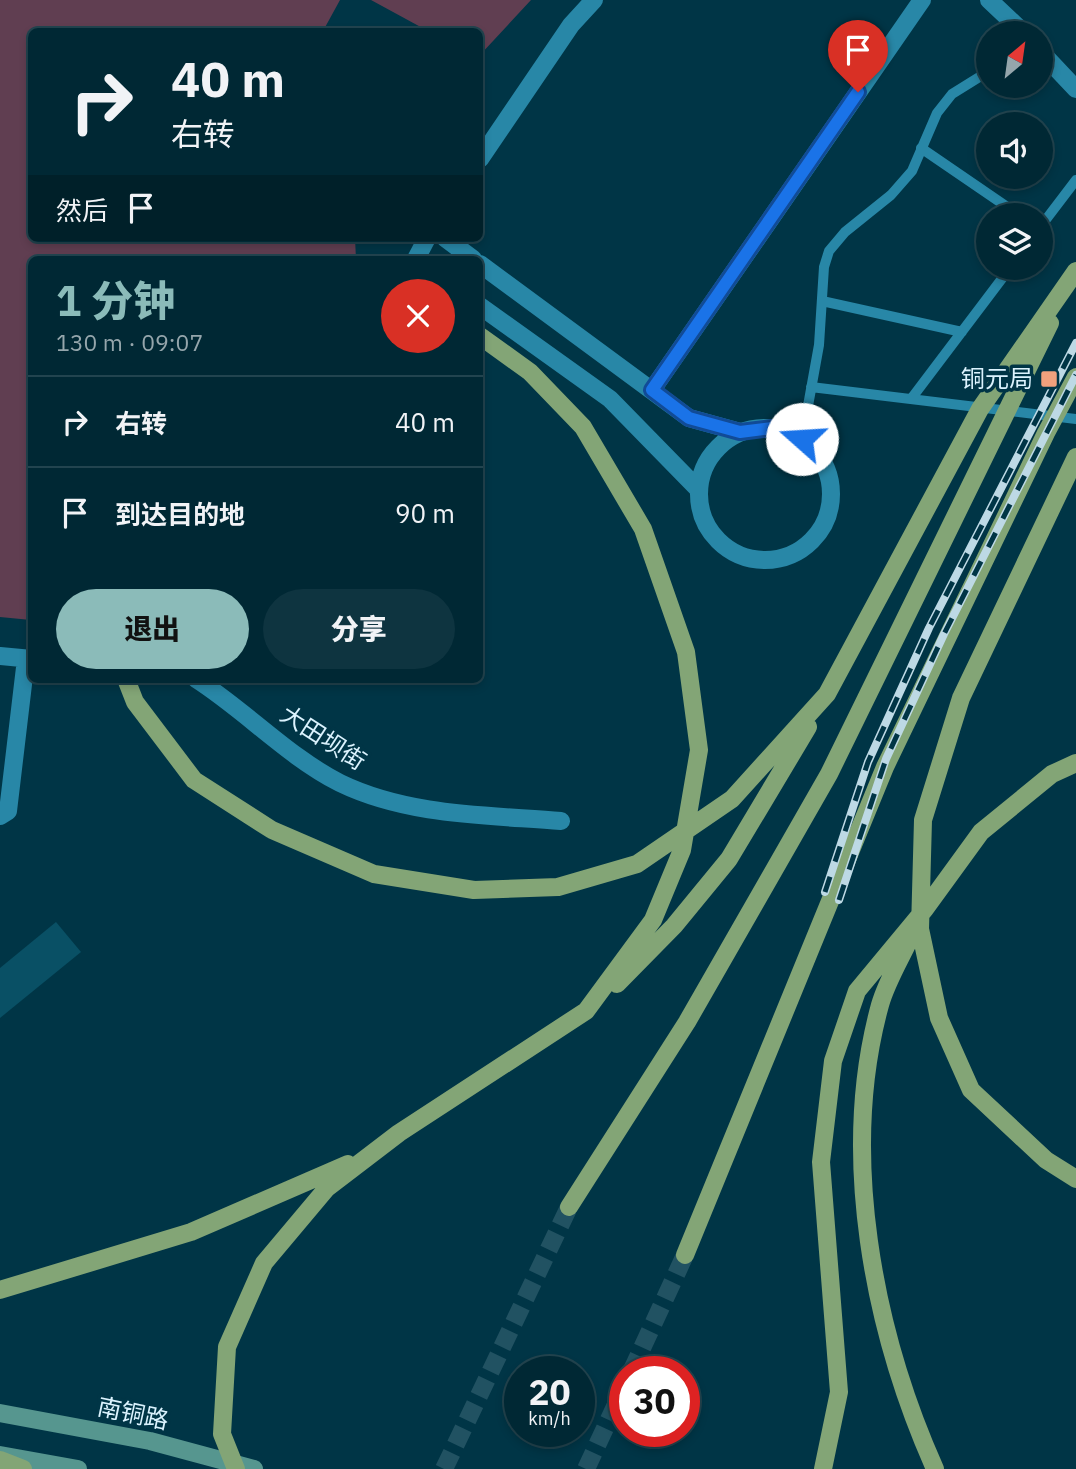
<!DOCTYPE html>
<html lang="zh">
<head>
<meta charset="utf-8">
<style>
	:root { --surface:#002834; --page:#0e3440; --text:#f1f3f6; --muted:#95a6ac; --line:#22444f; --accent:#8bbbb9 }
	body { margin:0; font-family:"IBM Plex Sans","Noto Sans SC",sans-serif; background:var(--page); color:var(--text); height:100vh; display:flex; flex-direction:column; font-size:26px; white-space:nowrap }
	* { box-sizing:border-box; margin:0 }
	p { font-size:23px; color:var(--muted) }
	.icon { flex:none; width:38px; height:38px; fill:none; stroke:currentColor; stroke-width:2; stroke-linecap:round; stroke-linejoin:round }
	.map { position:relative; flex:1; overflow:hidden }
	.drawer { position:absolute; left:28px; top:256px; width:455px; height:427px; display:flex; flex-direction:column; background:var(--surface); border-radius:10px; box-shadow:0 4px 10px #0003,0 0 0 2px var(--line) }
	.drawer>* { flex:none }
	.guide { position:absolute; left:28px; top:28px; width:455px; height:214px; border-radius:10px; box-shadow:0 4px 10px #0003,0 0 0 2px var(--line); background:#002834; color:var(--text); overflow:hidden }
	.needle { width:46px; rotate:29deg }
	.controls { position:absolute; left:976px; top:21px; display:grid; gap:14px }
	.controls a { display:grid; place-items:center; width:77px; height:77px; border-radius:50%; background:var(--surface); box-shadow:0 4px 10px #0003,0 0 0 2px var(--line); font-size:35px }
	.speed { position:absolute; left:504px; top:1356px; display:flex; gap:14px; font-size:35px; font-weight:700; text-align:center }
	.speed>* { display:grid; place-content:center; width:91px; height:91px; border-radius:50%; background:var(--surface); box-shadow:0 4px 10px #0003,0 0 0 2px var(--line); line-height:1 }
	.speed small { font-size:18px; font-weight:400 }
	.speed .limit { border:10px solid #d22; background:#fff; color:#111 }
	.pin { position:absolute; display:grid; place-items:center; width:60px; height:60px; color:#fff; margin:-72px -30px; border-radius:50% 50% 50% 0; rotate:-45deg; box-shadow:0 0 7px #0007 }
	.pin .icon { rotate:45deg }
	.me { position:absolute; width:77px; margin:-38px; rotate:289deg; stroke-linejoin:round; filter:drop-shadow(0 0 5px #0008) }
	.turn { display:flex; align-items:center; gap:24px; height:147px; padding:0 28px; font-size:32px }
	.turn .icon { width:91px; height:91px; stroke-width:2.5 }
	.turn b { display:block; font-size:49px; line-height:60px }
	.then { display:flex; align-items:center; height:66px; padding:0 28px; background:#0003; gap:14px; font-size:26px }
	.round { display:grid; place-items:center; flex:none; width:74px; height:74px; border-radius:37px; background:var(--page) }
	.summary { display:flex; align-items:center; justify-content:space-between; height:119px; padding:0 28px }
	h1 { font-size:42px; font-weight:800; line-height:52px; color:var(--accent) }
	.primary-button { display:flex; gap:14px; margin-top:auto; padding:14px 28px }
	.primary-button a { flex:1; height:80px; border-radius:42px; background:var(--accent); color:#111; font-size:28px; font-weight:800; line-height:80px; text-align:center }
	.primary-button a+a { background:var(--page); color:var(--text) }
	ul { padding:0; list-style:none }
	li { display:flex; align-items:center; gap:21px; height:91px; padding:0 28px; border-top:2px solid var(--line) }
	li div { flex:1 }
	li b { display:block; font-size:26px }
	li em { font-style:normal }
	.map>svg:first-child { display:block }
	.green { fill:#603e51 }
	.building { fill:#095065 }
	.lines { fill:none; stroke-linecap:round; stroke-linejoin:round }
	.primary-tunnel { stroke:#215262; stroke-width:18; stroke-dasharray:18 9; stroke-linecap:butt }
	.service { stroke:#2887a7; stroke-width:10 }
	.minor { stroke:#2887a7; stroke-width:18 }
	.secondary { stroke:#56968f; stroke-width:18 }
	.primary { stroke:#83a576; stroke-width:18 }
	.rail-casing { stroke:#bdd9e5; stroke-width:8 }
	.rail { stroke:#003546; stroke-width:5; stroke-dasharray:16; stroke-linecap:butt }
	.route-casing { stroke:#114b97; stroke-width:18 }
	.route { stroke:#1a73e8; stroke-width:12 }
	.poi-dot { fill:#f1a17d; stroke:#003546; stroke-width:2.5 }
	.labels { text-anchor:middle; stroke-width:7; stroke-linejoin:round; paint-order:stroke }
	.poi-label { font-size:24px; fill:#dbf3fe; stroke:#003546; text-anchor:end }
	.street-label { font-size:24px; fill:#dbf3fe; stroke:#003546 }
</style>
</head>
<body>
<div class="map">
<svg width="1076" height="1469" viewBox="0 0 1076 1469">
	<rect width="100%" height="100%" fill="#003546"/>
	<path class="green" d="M 0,0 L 340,0 L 323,31 L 32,32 L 32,238 L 355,238 L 356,259 L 32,259 L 31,620 L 0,617 Z
		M 371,0 L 531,0 L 480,55 L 480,32 L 428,31 Z"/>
	<path class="building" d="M 56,922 L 81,952 L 0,1018 L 0,968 Z"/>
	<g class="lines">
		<path class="primary-tunnel" d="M 631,1372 L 685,1255
			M 444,1469 L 569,1207
			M 586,1469 L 625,1385"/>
		<path class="service" d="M 921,148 L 1019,215
			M 1041,226 L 1076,180
			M 822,301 L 962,332
			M 811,387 L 1076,419
			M 911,399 L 1010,268
			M 802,439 L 819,345 L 824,267 L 829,251 L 845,232 L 891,195 L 912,171 L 937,113 L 952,94 L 989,71"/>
		<path class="minor" d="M 989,0 L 1024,33
			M 1041,52 L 1076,89
			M 480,159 L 571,25 L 594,0
			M 445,238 L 473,259
			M 416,259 L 427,238
			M 480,264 L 689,418 L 740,432
			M 480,306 L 610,399 L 698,489
			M 652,390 L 922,0
			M699 494a66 66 0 1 1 132 0a66 66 0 1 1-132 0Z
			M 0,656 L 32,659
			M 196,679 C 246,711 287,756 340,783 C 408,816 487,815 561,821
			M 0,816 L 8,811 L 26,659"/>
		<path class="secondary" d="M 0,1413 L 150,1441 L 254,1469
			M 0,1455 L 78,1469"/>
		<path class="primary" d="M 1076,457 L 961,698 L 923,820 L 920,929 L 939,1018 L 971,1090 L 1046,1160 L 1076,1179
			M 126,679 L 135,702 L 194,780 L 272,830 L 374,874 L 474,890 L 558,887 L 637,864 L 732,799 L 827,694 L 980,409 L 1076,271
			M 913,932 C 903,955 887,980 880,1005 C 839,1154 873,1330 935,1469
			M 617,984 L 674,926 L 729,859 L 808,727
			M 569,1207 L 687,1022 L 829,774 L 1050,323
			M 685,1255 L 885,767 L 1046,433 L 1076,377
			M 0,1290 L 191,1232 L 348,1164
			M 0,1460 L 23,1469
			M 236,1469 L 222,1434 L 227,1347 L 264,1263 L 327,1188 L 399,1133 L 586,1011 L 653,920 L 682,850 L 699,750 L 686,652 L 643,529 L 583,427 L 530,372 L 480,336
			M 823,1469 L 839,1392 L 821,1162 L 833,1061 L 857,991 L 925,909 L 981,832 L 1052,774 L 1076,763"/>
		<defs>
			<path id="rail" d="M 825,892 L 868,762 L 929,628 L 1076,343
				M 839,900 L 886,759 L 944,634 L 1076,375"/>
		</defs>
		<use href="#rail" class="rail-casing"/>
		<use href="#rail" class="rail"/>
	</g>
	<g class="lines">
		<defs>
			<path id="route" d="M 802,439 L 772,428 L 740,432 L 689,418 L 652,390 L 858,92"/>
		</defs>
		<use href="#route" class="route-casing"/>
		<use href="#route" class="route"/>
	</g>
	<rect class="poi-dot" x="1040" y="370" width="18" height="18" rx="3.5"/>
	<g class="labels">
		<g class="poi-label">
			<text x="1033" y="387">铜元局</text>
		</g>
		<g class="street-label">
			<text transform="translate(323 738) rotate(33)" y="8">大田坝街</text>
			<text transform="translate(133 1414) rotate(12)" y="8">南铜路</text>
		</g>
	</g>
</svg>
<div class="controls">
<a><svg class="needle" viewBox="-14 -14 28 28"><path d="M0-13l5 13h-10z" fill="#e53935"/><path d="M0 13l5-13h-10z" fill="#95a6ac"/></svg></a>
<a><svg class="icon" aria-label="sound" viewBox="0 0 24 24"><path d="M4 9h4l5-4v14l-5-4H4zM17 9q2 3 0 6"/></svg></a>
<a><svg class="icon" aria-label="layers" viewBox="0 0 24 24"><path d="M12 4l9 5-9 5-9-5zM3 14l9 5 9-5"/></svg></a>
</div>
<div class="speed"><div>20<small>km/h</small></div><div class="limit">30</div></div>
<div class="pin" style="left:858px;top:92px;background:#d93025"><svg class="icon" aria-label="arrive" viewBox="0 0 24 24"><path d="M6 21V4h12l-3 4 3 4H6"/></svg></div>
<svg class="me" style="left:802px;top:439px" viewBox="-20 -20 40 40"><circle r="19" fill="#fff"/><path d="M0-13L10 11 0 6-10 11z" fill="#1a73e8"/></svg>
<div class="guide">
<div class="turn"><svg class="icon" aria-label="right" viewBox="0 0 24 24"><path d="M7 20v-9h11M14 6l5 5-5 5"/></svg><div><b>40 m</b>右转</div></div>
<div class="then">然后<svg class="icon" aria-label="arrive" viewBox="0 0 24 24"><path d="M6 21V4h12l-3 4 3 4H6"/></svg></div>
</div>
<section class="drawer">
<div class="summary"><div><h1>1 分钟</h1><p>130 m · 09:07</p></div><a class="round" style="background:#d93025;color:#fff"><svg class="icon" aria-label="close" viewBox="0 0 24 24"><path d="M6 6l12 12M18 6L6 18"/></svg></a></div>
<ul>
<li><svg class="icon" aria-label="right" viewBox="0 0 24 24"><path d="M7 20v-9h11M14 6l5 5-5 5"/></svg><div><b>右转</b></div><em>40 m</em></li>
<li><svg class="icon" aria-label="arrive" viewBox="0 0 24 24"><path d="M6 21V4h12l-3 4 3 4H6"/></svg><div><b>到达目的地</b></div><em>90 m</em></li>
</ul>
<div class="primary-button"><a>退出</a><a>分享</a></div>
</section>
</div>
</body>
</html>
